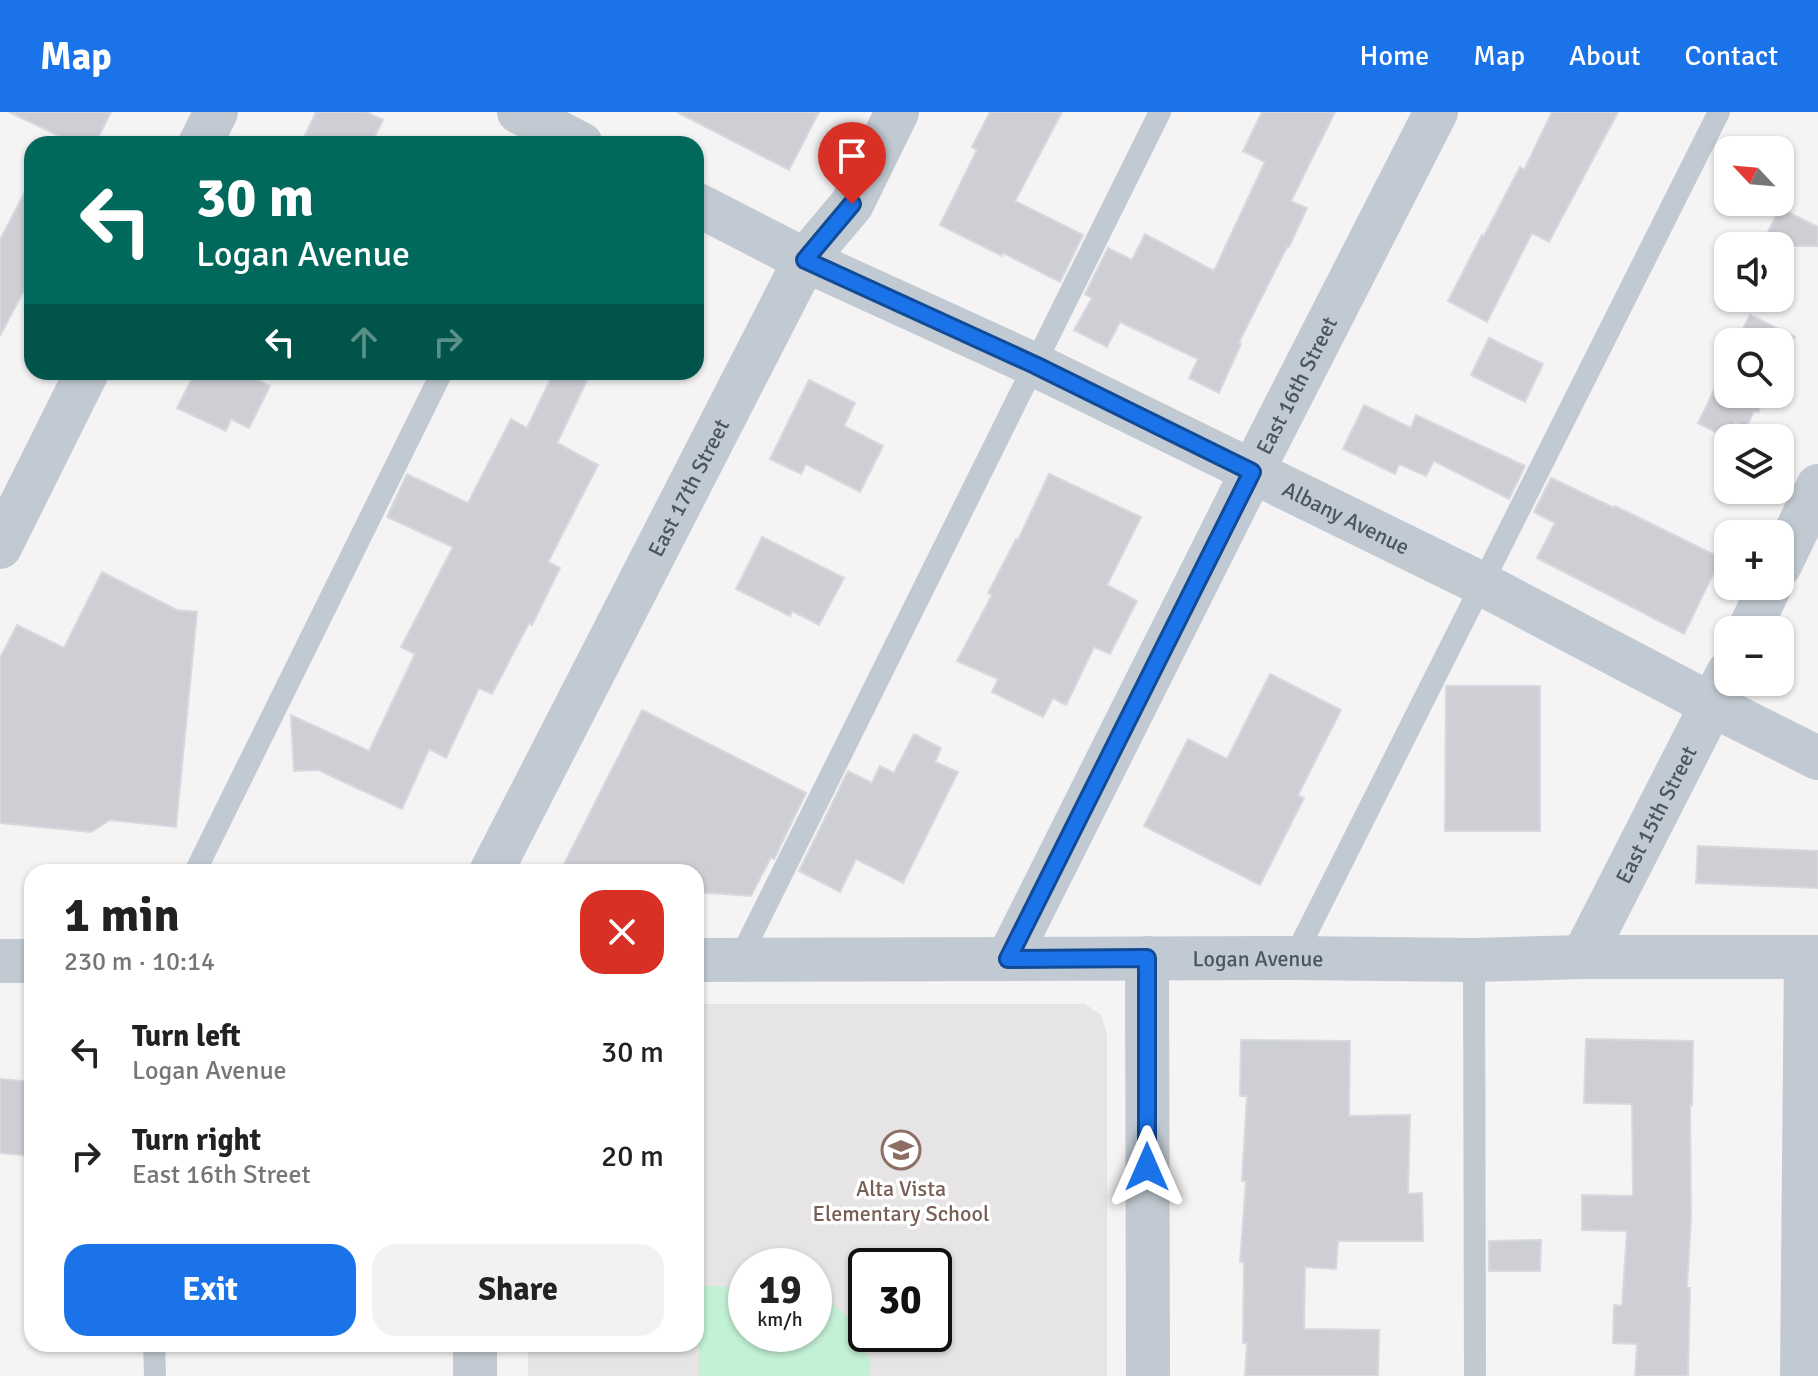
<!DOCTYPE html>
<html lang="en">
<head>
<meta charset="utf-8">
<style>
	:root { --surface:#fff; --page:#f2f2f2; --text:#222; --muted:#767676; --accent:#1a73e8 }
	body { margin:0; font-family:Signika,sans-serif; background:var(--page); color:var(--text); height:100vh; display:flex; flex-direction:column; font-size:30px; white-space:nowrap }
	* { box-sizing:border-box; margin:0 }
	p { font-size:26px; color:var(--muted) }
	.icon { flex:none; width:44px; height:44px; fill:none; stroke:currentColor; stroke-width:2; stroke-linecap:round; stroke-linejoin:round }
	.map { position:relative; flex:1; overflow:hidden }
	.drawer { position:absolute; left:24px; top:752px; width:680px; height:488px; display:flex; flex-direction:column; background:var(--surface); border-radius:24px; box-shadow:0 2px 6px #0004 }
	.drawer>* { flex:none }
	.guide { position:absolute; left:24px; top:24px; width:680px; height:244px; border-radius:24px; box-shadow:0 2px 6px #0004; background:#00695c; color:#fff; overflow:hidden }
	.needle { width:52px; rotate:296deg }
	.fabs { position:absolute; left:1714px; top:24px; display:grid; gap:16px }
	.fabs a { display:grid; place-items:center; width:80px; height:80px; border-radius:16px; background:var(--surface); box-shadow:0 2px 6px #0004; font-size:40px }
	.speed { position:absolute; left:728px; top:1136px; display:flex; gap:16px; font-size:40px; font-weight:700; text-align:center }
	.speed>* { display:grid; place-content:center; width:104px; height:104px; border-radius:50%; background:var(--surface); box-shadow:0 2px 6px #0004; line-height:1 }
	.speed small { font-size:20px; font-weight:400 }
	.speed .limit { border:4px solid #111; border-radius:12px; background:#fff; color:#111 }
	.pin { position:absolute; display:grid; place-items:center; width:68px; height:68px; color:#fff; margin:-82px -34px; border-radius:50% 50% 50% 0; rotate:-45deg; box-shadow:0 0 8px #0007 }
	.pin .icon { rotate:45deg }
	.me { position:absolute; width:88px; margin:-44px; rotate:0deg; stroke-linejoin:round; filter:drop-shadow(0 0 6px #0008) }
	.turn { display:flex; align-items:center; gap:28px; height:168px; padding:0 40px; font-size:36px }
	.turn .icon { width:104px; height:104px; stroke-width:2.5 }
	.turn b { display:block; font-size:56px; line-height:68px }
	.lanes { display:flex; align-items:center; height:76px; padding:0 40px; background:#0003; justify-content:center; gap:40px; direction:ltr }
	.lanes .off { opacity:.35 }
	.round { display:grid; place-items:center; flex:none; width:84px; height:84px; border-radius:24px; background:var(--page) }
	.headline { display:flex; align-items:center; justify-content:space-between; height:136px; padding:0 40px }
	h1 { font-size:48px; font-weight:700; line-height:60px }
	.action { display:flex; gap:16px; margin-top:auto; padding:16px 40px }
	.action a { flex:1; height:92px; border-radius:24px; background:var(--accent); color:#fff; font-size:32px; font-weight:700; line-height:92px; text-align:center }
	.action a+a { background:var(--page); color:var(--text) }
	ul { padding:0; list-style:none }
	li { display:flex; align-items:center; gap:24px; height:104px; padding:0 40px }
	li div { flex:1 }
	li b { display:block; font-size:30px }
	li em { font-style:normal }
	header { display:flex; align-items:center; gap:48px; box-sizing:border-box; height:112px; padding:0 40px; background:var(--accent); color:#fff }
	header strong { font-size:38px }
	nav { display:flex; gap:44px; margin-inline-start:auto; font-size:28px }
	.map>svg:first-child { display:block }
	.education { fill:#e6e4e5; fill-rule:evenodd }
	.green { fill:#c3f1d5 }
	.building { fill:#cdcfd5; stroke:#d7d9de; stroke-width:2 }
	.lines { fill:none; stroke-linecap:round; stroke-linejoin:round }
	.service { stroke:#c1cad2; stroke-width:22 }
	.minor { stroke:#c1cad2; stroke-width:44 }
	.tertiary { stroke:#c1cad2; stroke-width:44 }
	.route-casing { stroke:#114b97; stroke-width:20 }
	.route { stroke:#1a73e8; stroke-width:14 }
	.labels { text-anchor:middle; stroke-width:7; stroke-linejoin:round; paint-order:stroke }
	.street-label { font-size:22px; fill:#4a5661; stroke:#fff }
	.education-label { font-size:22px; fill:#785e54; stroke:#fff }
</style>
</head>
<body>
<header>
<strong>Map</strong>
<nav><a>Home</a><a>Map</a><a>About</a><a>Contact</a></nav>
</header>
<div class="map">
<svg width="1818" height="1264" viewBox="0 0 1818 1264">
	<rect width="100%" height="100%" fill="#f5f3f3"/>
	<path class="education" d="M 696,892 L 1085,892 L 1101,903 L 1107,922 L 1107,1264 L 528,1264 L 528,1232 L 696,1232 ZM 746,1154 L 814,1154 L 814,1222 L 746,1222 ZM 866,1154 L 934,1154 L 934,1222 L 866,1222 Z"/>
	<path class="green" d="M 698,1173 L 746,1176 L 746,1222 L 814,1222 L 814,1179 L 819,1180 L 855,1212 L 871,1251 L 869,1264 L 699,1264 Z"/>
	<path class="building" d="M 9,0 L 111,0 L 95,32 L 76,32 Z
		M 316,0 L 366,0 L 383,8 L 371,32 L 301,32 Z
		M 677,0 L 819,0 L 789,58 Z
		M 990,0 L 1062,0 L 1015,89 L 1083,123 L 1060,170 L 1003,141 L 1002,144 L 940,113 L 977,38 L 972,35 Z
		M 1262,0 L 1335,0 L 1291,89 L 1307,96 L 1289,135 L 1287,135 L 1239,230 L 1241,232 L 1219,281 L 1189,266 L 1198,247 L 1120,210 L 1107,235 L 1074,218 L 1092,186 L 1085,182 L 1108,136 L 1132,148 L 1145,122 L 1214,159 L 1265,50 L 1243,39 Z
		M 1552,0 L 1618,0 L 1549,130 L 1532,121 L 1487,210 L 1448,189 L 1482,123 L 1484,124 L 1520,55 L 1524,58 Z
		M 32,66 L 32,163 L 0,224 L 0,128 Z
		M 1780,96 L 1818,115 L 1818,134 L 1761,134 Z
		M 1750,203 L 1795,225 L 1780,254 L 1780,230 L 1736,230 Z
		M 1489,226 L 1543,252 L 1525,290 L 1471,263 Z
		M 1728,250 L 1728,282 L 1767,282 L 1758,300 L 1754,299 L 1746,316 L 1735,310 L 1727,326 L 1698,311 Z
		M 195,260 L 240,260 L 270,274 L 249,316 L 231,307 L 226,319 L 177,296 Z
		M 554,260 L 591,260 L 557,331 L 598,353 L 548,450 L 560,456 L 532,513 L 529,511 L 492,582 L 479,576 L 446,646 L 429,637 L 402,697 L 318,658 L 294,659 L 291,603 L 369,639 L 415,542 L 401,535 L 453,435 L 387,405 L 407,362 L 468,391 L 511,307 L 527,316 Z
		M 809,268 L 855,291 L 844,314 L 883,334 L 860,380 L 806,352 L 801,362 L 770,347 Z
		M 1364,293 L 1411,316 L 1416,303 L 1525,354 L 1509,387 L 1434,349 L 1426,364 L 1399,352 L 1395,362 L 1343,337 Z
		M 1049,362 L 1141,405 L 1107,473 L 1137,489 L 1110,542 L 1094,535 L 1066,593 L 1053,586 L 1043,605 L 992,580 L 998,567 L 957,549 L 992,483 L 988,481 L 1016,427 L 1018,428 Z
		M 1551,366 L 1614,396 L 1615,394 L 1721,446 L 1684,522 L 1537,446 L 1555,411 L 1534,400 Z
		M 762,425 L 844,466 L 819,513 L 792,499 L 790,504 L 736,477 Z
		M 102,460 L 177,498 L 197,500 L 176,715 L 110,708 L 91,720 L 0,711 L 0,546 L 17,513 L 64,536 Z
		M 1270,562 L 1341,598 L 1298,683 L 1304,686 L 1260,773 L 1144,714 L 1188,627 L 1227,647 Z
		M 1446,574 L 1540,574 L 1540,719 L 1445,719 Z
		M 642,598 L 806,681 L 774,747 L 771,745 L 751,784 L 696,780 L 696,760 L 560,760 Z
		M 914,622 L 941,636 L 935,650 L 958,660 L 903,771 L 856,747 L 840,780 L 799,759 L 848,659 L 872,671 L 880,654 L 894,661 Z
		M 1698,734 L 1818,739 L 1818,776 L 1696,771 Z
		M 1586,927 L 1693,929 L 1692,993 L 1690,993 L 1691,1106 L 1687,1176 L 1690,1176 L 1688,1264 L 1635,1264 L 1637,1232 L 1613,1231 L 1614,1193 L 1622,1194 L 1627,1119 L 1582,1118 L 1582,1083 L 1633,1084 L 1632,992 L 1584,991 Z
		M 1241,928 L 1350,929 L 1349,1004 L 1410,1003 L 1408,1082 L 1422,1081 L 1423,1129 L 1338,1129 L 1336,1157 L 1305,1155 L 1304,1217 L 1379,1218 L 1378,1264 L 1245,1264 L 1247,1231 L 1243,1231 L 1244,1150 L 1240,1150 L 1246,1069 L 1242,1069 L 1247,984 L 1240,984 Z
		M 0,967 L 32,970 L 32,1044 L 0,1041 Z
		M 1541,1128 L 1540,1159 L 1489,1159 L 1489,1129 Z"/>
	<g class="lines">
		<path class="service" d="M 195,760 L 442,260
			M 1294,846 L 1719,0
			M 739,848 L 1160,0
			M 1474,848 L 1475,1264
			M 154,1232 L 155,1264"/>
		<g class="minor">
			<path d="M 519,0 L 581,32"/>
			<path d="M 200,32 L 216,0"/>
			<path id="s1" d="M 696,92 L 805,148 L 1035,253 L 1482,472 L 1712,593 L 1818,646"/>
			<path d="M 0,435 L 87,260"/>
			<path d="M 1780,453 L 1818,374"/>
			<path d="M 1749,518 L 1770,474"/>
			<path id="s2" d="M 491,760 L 805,148 L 852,92 L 897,0"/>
			<path id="s3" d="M 1583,845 L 1728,561"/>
			<path d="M 1147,846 L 1148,1264"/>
			<path id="s4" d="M 1008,847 L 1252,360 L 1436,0"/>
			<path d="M 475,1232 L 475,1264"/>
			<path d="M 1802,1264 L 1806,845"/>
		</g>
		<g class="tertiary">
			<path id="s5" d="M 696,848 L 1294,846 L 1474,848 L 1583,845 L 1818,845"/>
			<path d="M 0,849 L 32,849"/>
		</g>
	</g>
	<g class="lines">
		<defs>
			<path id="route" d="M 852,92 L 805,148 L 1035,253 L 1252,360 L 1008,847 L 1147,846 L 1147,1055"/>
		</defs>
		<use href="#route" class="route-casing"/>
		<use href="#route" class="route"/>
	</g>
	<defs>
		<symbol id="school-ring" viewBox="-11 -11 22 22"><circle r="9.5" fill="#fff" stroke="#8d6e63" stroke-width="1.5"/><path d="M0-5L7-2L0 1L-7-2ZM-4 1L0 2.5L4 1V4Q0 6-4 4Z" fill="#8d6e63"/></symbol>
	</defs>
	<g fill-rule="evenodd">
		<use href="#school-ring" x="879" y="1016" width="44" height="44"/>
	</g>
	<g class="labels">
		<g class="street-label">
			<text dy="8" stroke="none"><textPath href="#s4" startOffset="642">East 16th Street</textPath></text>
			<text dy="8" stroke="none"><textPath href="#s2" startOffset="432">East 17th Street</textPath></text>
			<text dy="8" stroke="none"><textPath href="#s1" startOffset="722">Albany Avenue</textPath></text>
			<text dy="8" stroke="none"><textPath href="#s3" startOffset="160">East 15th Street</textPath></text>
			<text dy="8" stroke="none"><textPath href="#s5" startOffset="562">Logan Avenue</textPath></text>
		</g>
		<g class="education-label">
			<text x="901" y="1084">Alta Vista<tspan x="901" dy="25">Elementary School</tspan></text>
		</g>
	</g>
</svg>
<div class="fabs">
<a><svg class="needle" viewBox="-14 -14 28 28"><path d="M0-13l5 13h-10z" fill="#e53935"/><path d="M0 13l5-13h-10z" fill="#767676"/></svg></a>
<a><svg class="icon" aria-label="sound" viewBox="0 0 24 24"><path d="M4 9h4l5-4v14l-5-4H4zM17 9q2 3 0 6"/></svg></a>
<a><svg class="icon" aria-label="search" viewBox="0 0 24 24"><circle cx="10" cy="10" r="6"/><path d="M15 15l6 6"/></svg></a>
<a><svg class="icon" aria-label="layers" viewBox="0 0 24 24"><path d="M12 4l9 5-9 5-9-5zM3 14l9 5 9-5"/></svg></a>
<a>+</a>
<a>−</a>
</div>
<div class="speed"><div>19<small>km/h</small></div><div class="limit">30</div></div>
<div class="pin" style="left:852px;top:92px;background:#d93025"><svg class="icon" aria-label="arrive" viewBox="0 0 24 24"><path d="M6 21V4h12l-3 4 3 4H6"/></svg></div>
<svg class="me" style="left:1147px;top:1055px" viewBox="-20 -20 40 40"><path d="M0-17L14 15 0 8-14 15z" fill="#1a73e8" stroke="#fff" stroke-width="4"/></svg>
<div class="guide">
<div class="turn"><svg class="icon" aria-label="left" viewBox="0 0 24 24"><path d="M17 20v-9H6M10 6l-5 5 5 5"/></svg><div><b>30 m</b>Logan Avenue</div></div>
<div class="lanes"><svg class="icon" aria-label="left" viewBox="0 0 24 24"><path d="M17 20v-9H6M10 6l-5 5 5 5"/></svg><svg class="icon off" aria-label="ahead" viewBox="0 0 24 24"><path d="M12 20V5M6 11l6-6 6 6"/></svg><svg class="icon off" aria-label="right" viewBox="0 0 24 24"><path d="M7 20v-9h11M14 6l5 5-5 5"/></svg></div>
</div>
<section class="drawer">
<div class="headline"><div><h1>1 min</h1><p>230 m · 10:14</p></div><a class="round" style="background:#d93025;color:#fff"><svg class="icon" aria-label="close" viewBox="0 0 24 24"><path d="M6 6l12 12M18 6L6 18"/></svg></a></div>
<ul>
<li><svg class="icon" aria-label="left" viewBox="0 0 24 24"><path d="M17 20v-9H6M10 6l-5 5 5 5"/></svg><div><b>Turn left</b><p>Logan Avenue</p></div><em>30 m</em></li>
<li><svg class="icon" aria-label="right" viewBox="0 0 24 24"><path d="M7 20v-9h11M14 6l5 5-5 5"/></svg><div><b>Turn right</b><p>East 16th Street</p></div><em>20 m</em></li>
</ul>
<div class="action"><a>Exit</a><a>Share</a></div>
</section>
</div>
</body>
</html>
